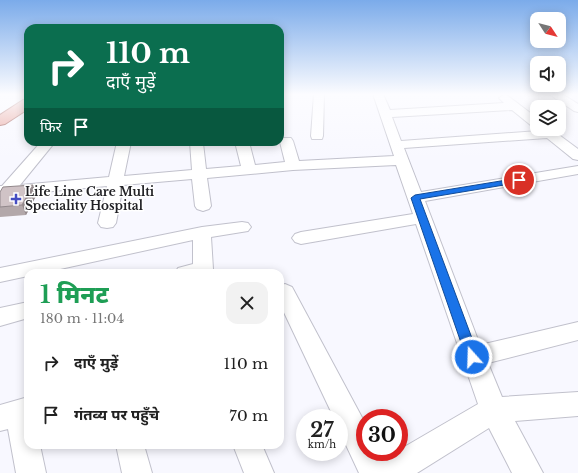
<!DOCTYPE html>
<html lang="hi">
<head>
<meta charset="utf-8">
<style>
	:root { --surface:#fff; --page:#f2f2f2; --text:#222; --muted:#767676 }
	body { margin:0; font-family:"Libre Baskerville","Noto Sans Devanagari",serif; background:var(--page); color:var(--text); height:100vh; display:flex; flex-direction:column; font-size:15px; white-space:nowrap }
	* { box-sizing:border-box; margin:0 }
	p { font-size:13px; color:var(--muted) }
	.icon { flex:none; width:22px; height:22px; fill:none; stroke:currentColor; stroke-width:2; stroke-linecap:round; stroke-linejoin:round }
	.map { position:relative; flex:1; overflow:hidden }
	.details { position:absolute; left:24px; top:269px; width:260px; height:180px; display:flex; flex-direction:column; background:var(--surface); border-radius:12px; box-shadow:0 2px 10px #0003 }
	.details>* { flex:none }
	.hud { position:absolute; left:24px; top:24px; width:260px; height:122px; border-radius:12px; box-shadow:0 2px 10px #0003; background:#0b6e4f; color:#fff; overflow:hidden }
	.needle { width:26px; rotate:126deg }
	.fabs { position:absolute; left:530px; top:12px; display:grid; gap:8px }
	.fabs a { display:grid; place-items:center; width:36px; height:36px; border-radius:8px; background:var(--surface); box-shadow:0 2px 10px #0003; font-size:20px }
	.speed { position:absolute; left:296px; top:409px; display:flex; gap:8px; font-size:20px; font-weight:700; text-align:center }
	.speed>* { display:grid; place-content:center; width:52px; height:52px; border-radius:50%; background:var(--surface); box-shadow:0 2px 10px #0003; line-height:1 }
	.speed small { font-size:10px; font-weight:400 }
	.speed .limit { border:6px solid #d22; background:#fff; color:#111 }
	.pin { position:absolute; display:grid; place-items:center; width:34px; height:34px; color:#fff; margin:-17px; border:2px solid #fff; border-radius:50%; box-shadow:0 1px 4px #0007 }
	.me { position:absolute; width:44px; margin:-22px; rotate:340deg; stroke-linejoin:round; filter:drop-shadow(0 0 3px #0008) }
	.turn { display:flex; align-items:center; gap:14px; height:84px; padding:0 16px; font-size:18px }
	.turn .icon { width:52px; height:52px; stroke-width:2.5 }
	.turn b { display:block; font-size:28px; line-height:34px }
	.then { display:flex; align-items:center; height:38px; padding:0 16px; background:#0003; gap:8px; font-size:15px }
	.round { display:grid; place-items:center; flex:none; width:42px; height:42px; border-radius:12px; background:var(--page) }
	.overview { display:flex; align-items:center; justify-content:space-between; height:68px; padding:0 16px }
	h1 { font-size:24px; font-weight:800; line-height:30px; color:#1e9e55 }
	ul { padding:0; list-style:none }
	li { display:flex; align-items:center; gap:12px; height:52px; padding:0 16px }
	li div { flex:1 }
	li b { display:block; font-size:15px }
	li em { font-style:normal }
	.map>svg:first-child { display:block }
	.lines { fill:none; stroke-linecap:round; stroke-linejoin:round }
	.minor-casing { stroke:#c1c1cc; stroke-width:2 }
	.major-casing { stroke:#974941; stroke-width:2 }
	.minor { fill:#fff; fill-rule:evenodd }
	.major { fill:#e79e96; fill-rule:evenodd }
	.wall { fill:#b3a8aa }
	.shaded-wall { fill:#92888b }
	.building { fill:#d0c3c6; stroke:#92888b }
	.route { fill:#1a73e8; stroke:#114b97 }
	.poi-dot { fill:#444cc1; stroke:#fff; stroke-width:1.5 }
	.labels { text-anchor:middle; stroke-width:3; stroke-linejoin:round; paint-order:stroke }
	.poi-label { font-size:12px; font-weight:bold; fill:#212125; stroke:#fff; text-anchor:start }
</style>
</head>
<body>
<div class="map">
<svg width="578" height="473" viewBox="0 0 578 473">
	<rect width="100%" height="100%" fill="#f8f8ff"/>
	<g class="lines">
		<defs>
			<path id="minor" d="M 314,94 L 324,94 L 323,136 L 322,139 L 312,139 L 311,136 Z
				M 373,94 L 383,94 L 390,110 L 504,103 L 499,98 L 504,95 L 508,96 L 537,118 L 537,128 L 533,127 L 512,110 L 392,117 L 401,141 L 538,131 L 537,129 L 551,129 L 578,149 L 578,160 L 573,159 L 547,138 L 404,148 L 421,192 L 578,166 L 578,174 L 425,201 L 480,345 L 578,322 L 578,340 L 488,363 L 502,397 L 578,392 L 578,416 L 515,421 L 543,473 L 512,473 L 489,428 L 417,473 L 359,473 L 339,430 L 339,418 L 334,418 L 280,304 L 280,286 L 285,284 L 292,287 L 365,423 L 365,452 L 380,452 L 384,459 L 396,452 L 399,452 L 399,450 L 478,404 L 416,224 L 301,244 L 295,242 L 292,238 L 295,234 L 301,232 L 413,214 L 396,165 L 293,170 L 207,178 L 211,206 L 209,209 L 203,211 L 197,209 L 195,206 L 192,179 L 123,185 L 116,223 L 113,227 L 107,228 L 101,227 L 98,223 L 107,186 L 0,196 L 0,186 L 2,186 L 41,142 L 55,142 L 20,185 L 109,177 L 117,142 L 131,142 L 124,176 L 192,170 L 190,142 L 203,143 L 206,169 L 241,166 L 235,142 L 249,142 L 255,165 L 285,162 L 280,142 L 281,138 L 291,138 L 293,141 L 299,161 L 394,156 Z
				M 549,94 L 562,94 L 578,104 L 578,112 L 574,111 Z
				M 242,222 L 248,223 L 251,227 L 248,231 L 211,237 L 213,269 L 210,273 L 175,273 L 178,268 L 193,264 L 193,240 L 42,273 L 28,273 L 28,276 L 0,282 L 0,268 L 202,227 Z
				M 28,302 L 28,318 L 0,326 L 0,308 Z
				M 28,397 L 28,445 L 40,445 L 46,473 L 16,473 L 8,429 L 0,431 L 0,405 Z
				M 116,445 L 144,445 L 152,473 L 122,473 Z
				M 233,445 L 262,445 L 274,473 L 244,473 Z"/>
			<path id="major" d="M 28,99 L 28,109 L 5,124 L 0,125 L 0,115 L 23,100 Z"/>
		</defs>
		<use href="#minor" class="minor-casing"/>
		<use href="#major" class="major-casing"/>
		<use href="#minor" class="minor"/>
		<use href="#major" class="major"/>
	</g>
	<path class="wall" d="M 0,192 L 37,194 L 26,215 L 0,217 Z"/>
	<path class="shaded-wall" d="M 33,185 L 37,194 L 26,215 L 22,205 Z"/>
	<path class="building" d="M 33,185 L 22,205 L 0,207 L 0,192 L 3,187 Z"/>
	<linearGradient id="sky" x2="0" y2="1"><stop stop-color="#7babea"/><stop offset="0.59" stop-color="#fcfcff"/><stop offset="1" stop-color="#fcfcff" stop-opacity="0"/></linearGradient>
	<rect width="578" height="160" fill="url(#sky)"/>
	<path class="route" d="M 519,178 L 523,180 L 522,182 L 420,199 L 479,357 L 477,361 L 472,362 L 468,361 L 466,357 L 411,198 L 415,195 Z"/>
	<path class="poi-dot" d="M14 193h4v4h4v4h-4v4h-4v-4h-4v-4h4z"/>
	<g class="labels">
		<g class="poi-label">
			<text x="25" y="196">Life Line Care Multi<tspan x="25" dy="14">Speciality Hospital</tspan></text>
		</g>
	</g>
</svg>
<div class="fabs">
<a><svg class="needle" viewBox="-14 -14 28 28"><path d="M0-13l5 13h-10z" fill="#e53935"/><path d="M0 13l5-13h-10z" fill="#767676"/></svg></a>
<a><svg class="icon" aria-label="sound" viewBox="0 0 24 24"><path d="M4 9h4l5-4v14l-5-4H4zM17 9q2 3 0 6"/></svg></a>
<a><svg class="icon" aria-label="layers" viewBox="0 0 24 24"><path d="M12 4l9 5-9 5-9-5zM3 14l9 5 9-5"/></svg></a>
</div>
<div class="speed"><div>27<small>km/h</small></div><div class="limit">30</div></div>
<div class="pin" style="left:519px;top:180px;background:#d93025"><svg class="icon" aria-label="arrive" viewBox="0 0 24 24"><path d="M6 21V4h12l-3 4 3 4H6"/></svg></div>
<svg class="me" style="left:472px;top:357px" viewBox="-20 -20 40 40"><circle r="17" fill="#1a73e8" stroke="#fff" stroke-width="3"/><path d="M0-11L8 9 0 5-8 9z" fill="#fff"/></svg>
<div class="hud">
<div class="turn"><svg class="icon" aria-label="right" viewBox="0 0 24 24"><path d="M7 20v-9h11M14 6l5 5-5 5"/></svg><div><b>110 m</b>दाएँ मुड़ें</div></div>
<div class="then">फिर<svg class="icon" aria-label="arrive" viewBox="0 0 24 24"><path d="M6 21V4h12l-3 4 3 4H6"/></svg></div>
</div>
<section class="details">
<div class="overview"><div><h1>1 मिनट</h1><p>180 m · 11:04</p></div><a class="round"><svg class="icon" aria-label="close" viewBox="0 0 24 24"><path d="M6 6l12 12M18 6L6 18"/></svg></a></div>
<ul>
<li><svg class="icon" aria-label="right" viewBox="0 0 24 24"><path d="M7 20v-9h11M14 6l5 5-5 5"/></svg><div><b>दाएँ मुड़ें</b></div><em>110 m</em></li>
<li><svg class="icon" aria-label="arrive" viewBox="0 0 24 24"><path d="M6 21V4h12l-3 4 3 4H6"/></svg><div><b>गंतव्य पर पहुँचे</b></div><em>70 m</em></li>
</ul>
</section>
</div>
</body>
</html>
